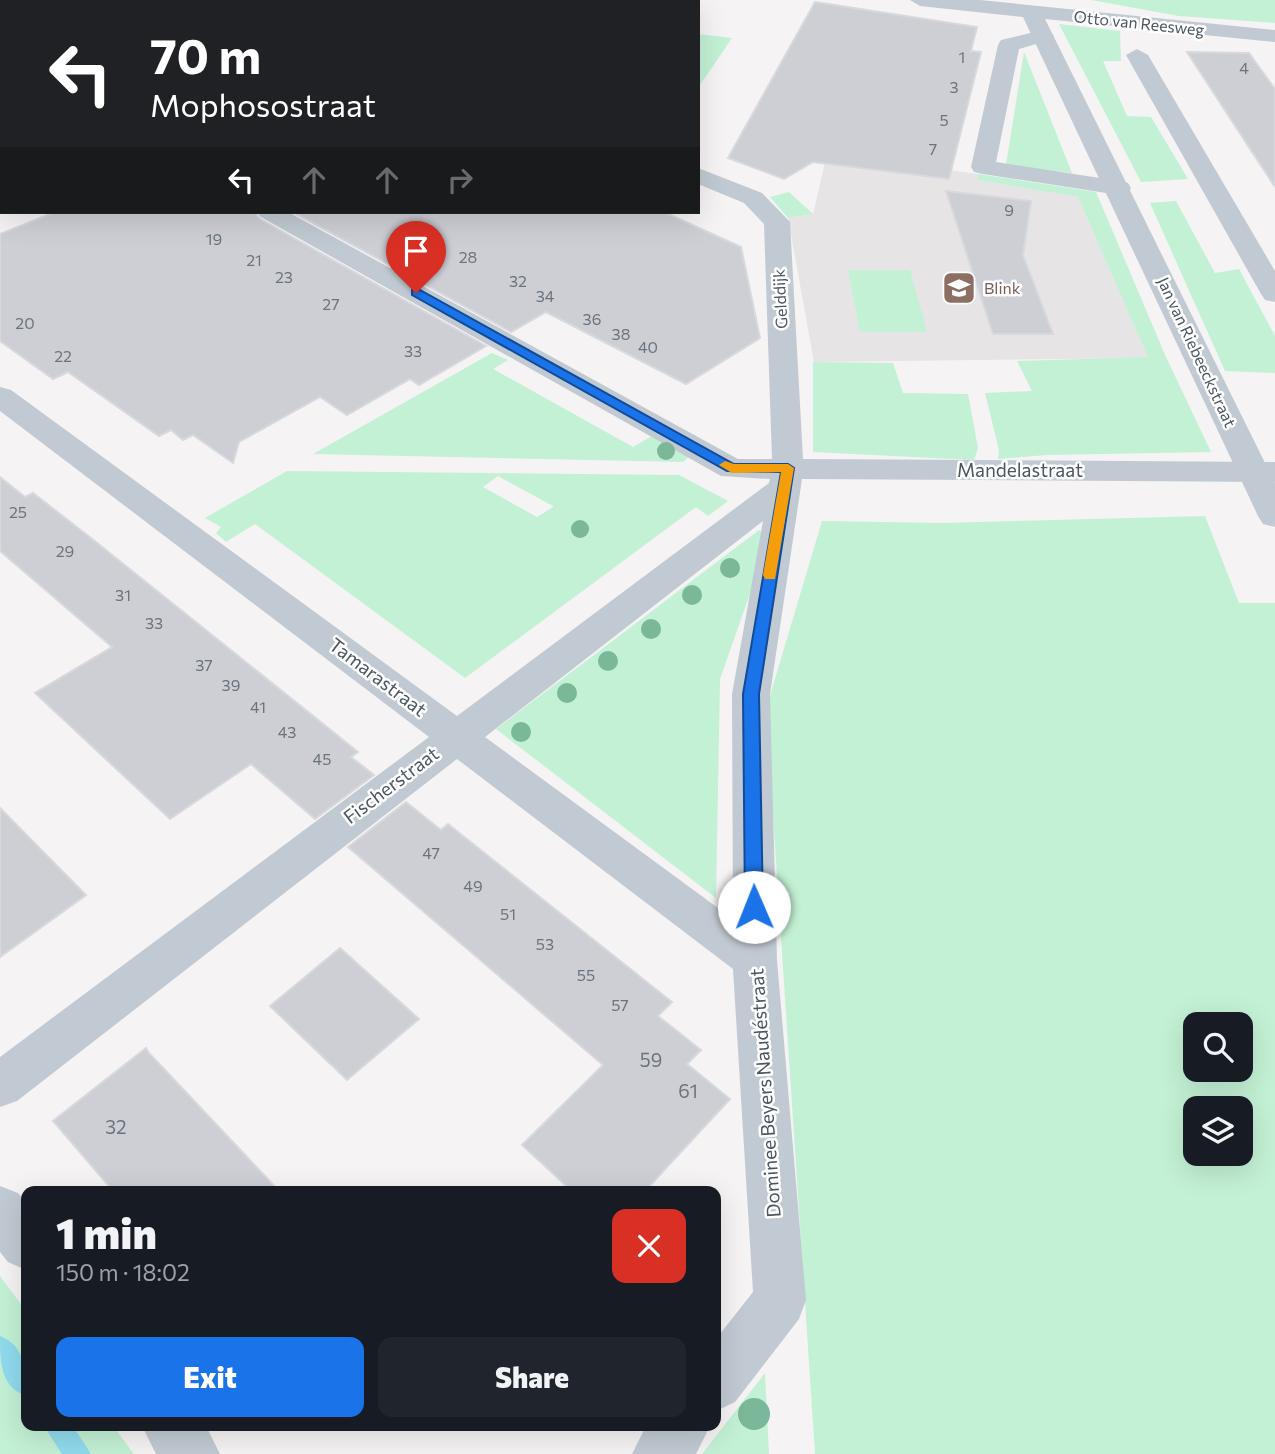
<!DOCTYPE html>
<html lang="en">
<head>
<meta charset="utf-8">
<style>
	:root { --surface:#171b24; --page:#20242c; --text:#f1f3f6; --muted:#9ea1a6; --accent:#1a73e8 }
	body { margin:0; font-family:Commissioner,sans-serif; background:var(--page); color:var(--text); height:100vh; display:flex; flex-direction:column; font-size:26px; white-space:nowrap }
	* { box-sizing:border-box; margin:0 }
	p { font-size:23px; color:var(--muted) }
	.icon { flex:none; width:38px; height:38px; fill:none; stroke:currentColor; stroke-width:2; stroke-linecap:round; stroke-linejoin:round }
	.map { position:relative; flex:1; overflow:hidden }
	.sheet { position:absolute; left:21px; top:1186px; width:700px; height:245px; display:flex; flex-direction:column; background:var(--surface); border-radius:14px; box-shadow:0 7px 28px #0002 }
	.sheet>* { flex:none }
	.hud { position:absolute; left:0px; top:0px; width:700px; height:214px; box-shadow:0 7px 28px #0002; background:#202124; color:#fff; overflow:hidden }
	.buttons { position:absolute; left:1183px; top:1012px; display:grid; gap:14px }
	.buttons a { display:grid; place-items:center; width:70px; height:70px; border-radius:14px; background:var(--surface); box-shadow:0 7px 28px #0002; font-size:35px }
	.pin { position:absolute; display:grid; place-items:center; width:60px; height:60px; color:#fff; margin:-72px -30px; border-radius:50% 50% 50% 0; rotate:-45deg; box-shadow:0 0 7px #0007 }
	.pin .icon { rotate:45deg }
	.me { position:absolute; width:77px; margin:-38px; rotate:359deg; stroke-linejoin:round; filter:drop-shadow(0 0 5px #0008) }
	.turn { display:flex; align-items:center; gap:24px; height:147px; padding:0 35px; font-size:32px }
	.turn .icon { width:91px; height:91px; stroke-width:2.5 }
	.turn b { display:block; font-size:49px; line-height:60px }
	.lanes { display:flex; align-items:center; height:66px; padding:0 35px; background:#0003; justify-content:center; gap:35px; direction:ltr }
	.lanes .off { opacity:.35 }
	.round { display:grid; place-items:center; flex:none; width:74px; height:74px; border-radius:14px; background:var(--page) }
	.head { display:flex; align-items:center; justify-content:space-between; height:119px; padding:0 35px }
	h1 { font-size:42px; font-weight:800; line-height:52px }
	.cta { display:flex; gap:14px; margin-top:auto; padding:14px 35px }
	.cta a { flex:1; height:80px; border-radius:14px; background:var(--accent); color:#fff; font-size:28px; font-weight:800; line-height:80px; text-align:center }
	.cta a+a { background:var(--page); color:var(--text) }
	.map>svg:first-child { display:block }
	.education { fill:#e6e4e5 }
	.green { fill:#c3f1d5; fill-rule:evenodd }
	.lines { fill:none; stroke-linecap:round; stroke-linejoin:round }
	.stream { fill:#90daee; fill-rule:evenodd }
	.building { fill:#cdcfd5; stroke:#d7d9de; stroke-width:2 }
	.minor { fill:#c1cad2; fill-rule:evenodd }
	.tertiary { fill:#c1cad2; fill-rule:evenodd }
	.tree { fill:#7bb799 }
	.route { fill:#1a73e8; stroke:#114b97; stroke-width:2 }
	.slow { fill:#f59e0b }
	.labels { text-anchor:middle; stroke-width:5; stroke-linejoin:round; paint-order:stroke }
	.far-street-label { font-size:16px; fill:#4a5661; stroke:#fff }
	.number-label { font-size:16px; fill:#6b747e }
	.far-education-label { font-size:16px; fill:#785e54; stroke:#fff; text-anchor:start }
	.street-label { font-size:19px; fill:#4a5661; stroke:#fff }
	.near-number-label { font-size:19px; fill:#6b747e }
</style>
</head>
<body>
<div class="map">
<svg width="1275" height="1454" viewBox="0 0 1275 1454">
	<rect width="100%" height="100%" fill="#f5f3f3"/>
	<path class="education" d="M 827,154 L 978,174 L 979,180 L 1078,197 L 1149,358 L 814,362 L 788,218 L 813,214 Z"/>
	<path class="green" d="M 1091,0 L 1275,0 L 1275,23 L 1179,16 Z
		M 1059,24 L 1120,31 L 1121,61 L 1103,61 L 1127,116 L 1151,117 L 1188,179 L 1141,182 Z
		M 698,34 L 732,38 L 698,88 Z
		M 1024,52 L 1072,173 L 1006,165 Z
		M 978,174 L 1096,192 L 1166,357 L 1211,452 L 1047,455 L 998,459 L 999,450 L 985,393 L 1032,391 L 1017,361 L 1148,357 L 1078,197 L 978,180 Z
		M 789,192 L 813,214 L 788,218 L 770,197 Z
		M 1176,201 L 1215,273 L 1239,269 L 1275,336 L 1275,373 L 1225,371 L 1150,203 Z
		M 848,270 L 910,270 L 927,332 L 860,332 Z
		M 492,353 L 508,360 L 493,369 L 633,447 L 657,433 L 694,453 L 683,462 L 313,454 Z
		M 813,362 L 893,363 L 903,393 L 968,394 L 978,448 L 974,460 L 813,452 Z
		M 287,471 L 679,475 L 728,501 L 708,516 L 696,507 L 465,678 L 255,524 L 226,542 L 216,533 L 221,527 L 205,518 ZM 498,476 L 553,506 L 553,507 L 537,517 L 483,487 Z
		M 1205,516 L 1239,603 L 1275,603 L 1275,1454 L 815,1454 L 766,709 L 822,521 L 943,523 ZM 1195,1024 L 1241,1024 L 1241,1069 L 1195,1069 ZM 1195,1108 L 1241,1108 L 1241,1153 L 1195,1153 Z
		M 759,530 L 770,537 L 720,679 L 716,898 L 496,729 Z
		M 0,1276 L 26,1311 L 26,1426 L 113,1426 L 134,1454 L 0,1454 Z
		M 765,1373 L 769,1454 L 702,1454 Z"/>
	<g class="lines">
		<path class="stream" d="M 0,1336 C 26,1346 26,1372 26,1396 C 0,1387 0,1360 0,1336 Z
			M 44,1426 L 73,1426 L 91,1454 L 62,1454 Z"/>
	</g>
	<path class="building" d="M 815,2 L 977,27 L 971,51 L 981,52 L 949,179 L 813,162 L 784,179 L 728,158 Z
		M 1187,52 L 1249,53 L 1275,89 L 1275,187 Z
		M 946,191 L 1031,201 L 1023,255 L 1053,334 L 993,334 Z
		M 55,212 L 254,212 L 260,219 L 486,346 L 419,385 L 410,379 L 347,415 L 320,397 L 239,442 L 233,463 L 193,435 L 183,440 L 171,430 L 159,436 L 68,372 L 53,379 L 0,341 L 0,234 Z
		M 293,212 L 664,212 L 741,247 L 760,338 L 686,384 L 546,312 L 511,332 Z
		M 0,477 L 25,497 L 33,493 L 91,538 L 358,752 L 351,757 L 374,775 L 315,819 L 251,764 L 170,819 L 35,693 L 112,647 L 0,551 Z
		M 406,802 L 441,830 L 448,824 L 672,1002 L 658,1016 L 701,1050 L 687,1064 L 730,1099 L 644,1192 L 573,1192 L 522,1145 L 603,1065 L 348,847 Z
		M 0,808 L 86,895 L 0,957 Z
		M 340,948 L 419,1019 L 347,1080 L 270,1006 Z
		M 146,1048 L 149,1053 L 280,1192 L 114,1192 L 53,1121 Z"/>
	<g class="lines">
		<path class="minor" d="M 91,0 L 115,0 L 90,2 Z
			M 262,0 L 286,0 L 287,2 L 263,2 Z
			M 344,0 L 366,0 L 343,2 Z
			M 0,29 L 2,29 L 2,41 L 0,41 Z
			M 1043,30 L 1050,32 L 1054,36 L 1050,40 L 1019,49 L 996,162 L 1119,181 L 1128,183 L 1131,188 L 1128,193 L 1119,195 L 983,174 L 974,172 L 971,167 L 998,45 L 1001,40 Z
			M 1137,49 L 1148,55 L 1275,271 L 1275,302 L 1265,300 L 1261,294 L 1126,55 Z
			M 0,56 L 2,57 L 2,70 L 0,70 Z
			M 698,168 L 762,193 L 790,222 L 803,459 L 1275,462 L 1275,482 L 802,479 L 770,694 L 777,960 L 806,1300 L 799,1319 L 735,1402 L 716,1411 L 716,1339 L 753,1292 L 733,969 L 457,759 L 17,1101 L 0,1107 L 0,1057 L 429,737 L 0,411 L 0,387 L 11,390 L 457,716 L 769,483 L 770,479 L 721,476 L 261,217 L 257,212 L 288,212 L 738,459 L 772,459 L 764,224 L 744,203 L 698,184 ZM 763,521 L 732,694 L 733,919 L 485,737 Z
			M 0,1186 L 18,1193 L 26,1203 L 26,1270 L 8,1262 L 0,1252 Z
			M 142,1426 L 206,1426 L 220,1454 L 156,1454 Z
			M 646,1426 L 710,1426 L 696,1454 L 632,1454 Z"/>
		<path class="tertiary" d="M 910,0 L 980,0 L 1275,30 L 1275,42 L 1045,19 L 1275,483 L 1275,527 L 1263,524 L 1258,516 L 1023,17 L 920,6 Z"/>
	</g>
	<g class="tree">
		<circle cx="666" cy="451" r="9"/>
		<circle cx="580" cy="529" r="9"/>
		<circle cx="730" cy="568" r="10"/>
		<circle cx="692" cy="595" r="10"/>
		<circle cx="651" cy="629" r="10"/>
		<circle cx="608" cy="661" r="10"/>
		<circle cx="567" cy="693" r="10"/>
		<circle cx="521" cy="732" r="10"/>
		<circle cx="754" cy="1414" r="16"/>
	</g>
	<path class="route" d="M 412,290 L 420,290 L 734,464 L 788,464 L 794,468 L 759,694 L 763,907 L 760,913 L 748,913 L 745,907 L 743,694 L 781,472 L 727,471 L 412,295 Z"/>
	<path class="slow" d="M 725,461 L 734,464 L 788,464 L 794,468 L 775,579 L 765,579 L 763,575 L 781,472 L 732,473 L 719,465 Z"/>
	<defs>
		<symbol id="school-square" viewBox="-11 -11 22 22"><rect x="-9" y="-9" width="18" height="18" rx="4" fill="#8d6e63" stroke="#fff"/><path d="M0-5L7-2L0 1L-7-2ZM-4 1L0 2.5L4 1V4Q0 6-4 4Z" fill="#fff"/></symbol>
	</defs>
	<g fill-rule="evenodd">
		<use href="#school-square" x="940" y="269" width="38" height="38"/>
	</g>
	<g class="labels">
		<g class="far-street-label">
			<text transform="translate(1139 23) rotate(6)" y="6">Otto van Reesweg</text>
			<text transform="translate(780 299) rotate(-93)" y="6">Gelddijk</text>
			<text transform="translate(1197 352) rotate(65)" y="6">Jan van Riebeeckstraat</text>
		</g>
		<g class="number-label">
			<text x="962" y="63">1</text>
			<text x="1244" y="74">4</text>
			<text x="954" y="93">3</text>
			<text x="944" y="126">5</text>
			<text x="933" y="155">7</text>
			<text x="1009" y="216">9</text>
			<text x="214" y="245">19</text>
			<text x="468" y="263">28</text>
			<text x="254" y="266">21</text>
			<text x="284" y="283">23</text>
			<text x="518" y="287">32</text>
			<text x="545" y="302">34</text>
			<text x="331" y="310">27</text>
			<text x="592" y="325">36</text>
			<text x="25" y="329">20</text>
			<text x="621" y="340">38</text>
			<text x="648" y="353">40</text>
			<text x="413" y="357">33</text>
			<text x="63" y="362">22</text>
			<text x="18" y="518">25</text>
			<text x="65" y="557">29</text>
			<text x="123" y="601">31</text>
			<text x="154" y="629">33</text>
			<text x="204" y="671">37</text>
			<text x="231" y="691">39</text>
			<text x="258" y="713">41</text>
			<text x="287" y="738">43</text>
			<text x="322" y="765">45</text>
			<text x="431" y="859">47</text>
			<text x="473" y="892">49</text>
			<text x="508" y="920">51</text>
			<text x="545" y="950">53</text>
			<text x="586" y="981">55</text>
			<text x="620" y="1011">57</text>
		</g>
		<g class="far-education-label">
			<text x="984" y="294">Blink</text>
		</g>
		<g class="street-label">
			<text x="1020" y="477">Mandelastraat</text>
			<text transform="translate(378 677) rotate(37)" y="7">Tamarastraat</text>
			<text transform="translate(391 785) rotate(-37)" y="7">Fischerstraat</text>
			<text transform="translate(765 1093) rotate(-94)" y="7">Dominee Beyers Naudéstraat</text>
		</g>
		<g class="near-number-label">
			<text x="651" y="1067">59</text>
			<text x="688" y="1098">61</text>
			<text x="116" y="1134">32</text>
		</g>
	</g>
</svg>
<div class="buttons">
<a><svg class="icon" aria-label="search" viewBox="0 0 24 24"><circle cx="10" cy="10" r="6"/><path d="M15 15l6 6"/></svg></a>
<a><svg class="icon" aria-label="layers" viewBox="0 0 24 24"><path d="M12 4l9 5-9 5-9-5zM3 14l9 5 9-5"/></svg></a>
</div>
<div class="pin" style="left:416px;top:293px;background:#d93025"><svg class="icon" aria-label="arrive" viewBox="0 0 24 24"><path d="M6 21V4h12l-3 4 3 4H6"/></svg></div>
<svg class="me" style="left:754px;top:907px" viewBox="-20 -20 40 40"><circle r="19" fill="#fff"/><path d="M0-13L10 11 0 6-10 11z" fill="#1a73e8"/></svg>
<div class="hud">
<div class="turn"><svg class="icon" aria-label="left" viewBox="0 0 24 24"><path d="M17 20v-9H6M10 6l-5 5 5 5"/></svg><div><b>70 m</b>Mophosostraat</div></div>
<div class="lanes"><svg class="icon" aria-label="left" viewBox="0 0 24 24"><path d="M17 20v-9H6M10 6l-5 5 5 5"/></svg><svg class="icon off" aria-label="ahead" viewBox="0 0 24 24"><path d="M12 20V5M6 11l6-6 6 6"/></svg><svg class="icon off" aria-label="ahead" viewBox="0 0 24 24"><path d="M12 20V5M6 11l6-6 6 6"/></svg><svg class="icon off" aria-label="right" viewBox="0 0 24 24"><path d="M7 20v-9h11M14 6l5 5-5 5"/></svg></div>
</div>
<section class="sheet">
<div class="head"><div><h1>1 min</h1><p>150 m · 18:02</p></div><a class="round" style="background:#d93025;color:#fff"><svg class="icon" aria-label="close" viewBox="0 0 24 24"><path d="M6 6l12 12M18 6L6 18"/></svg></a></div>
<div class="cta"><a>Exit</a><a>Share</a></div>
</section>
</div>
</body>
</html>
